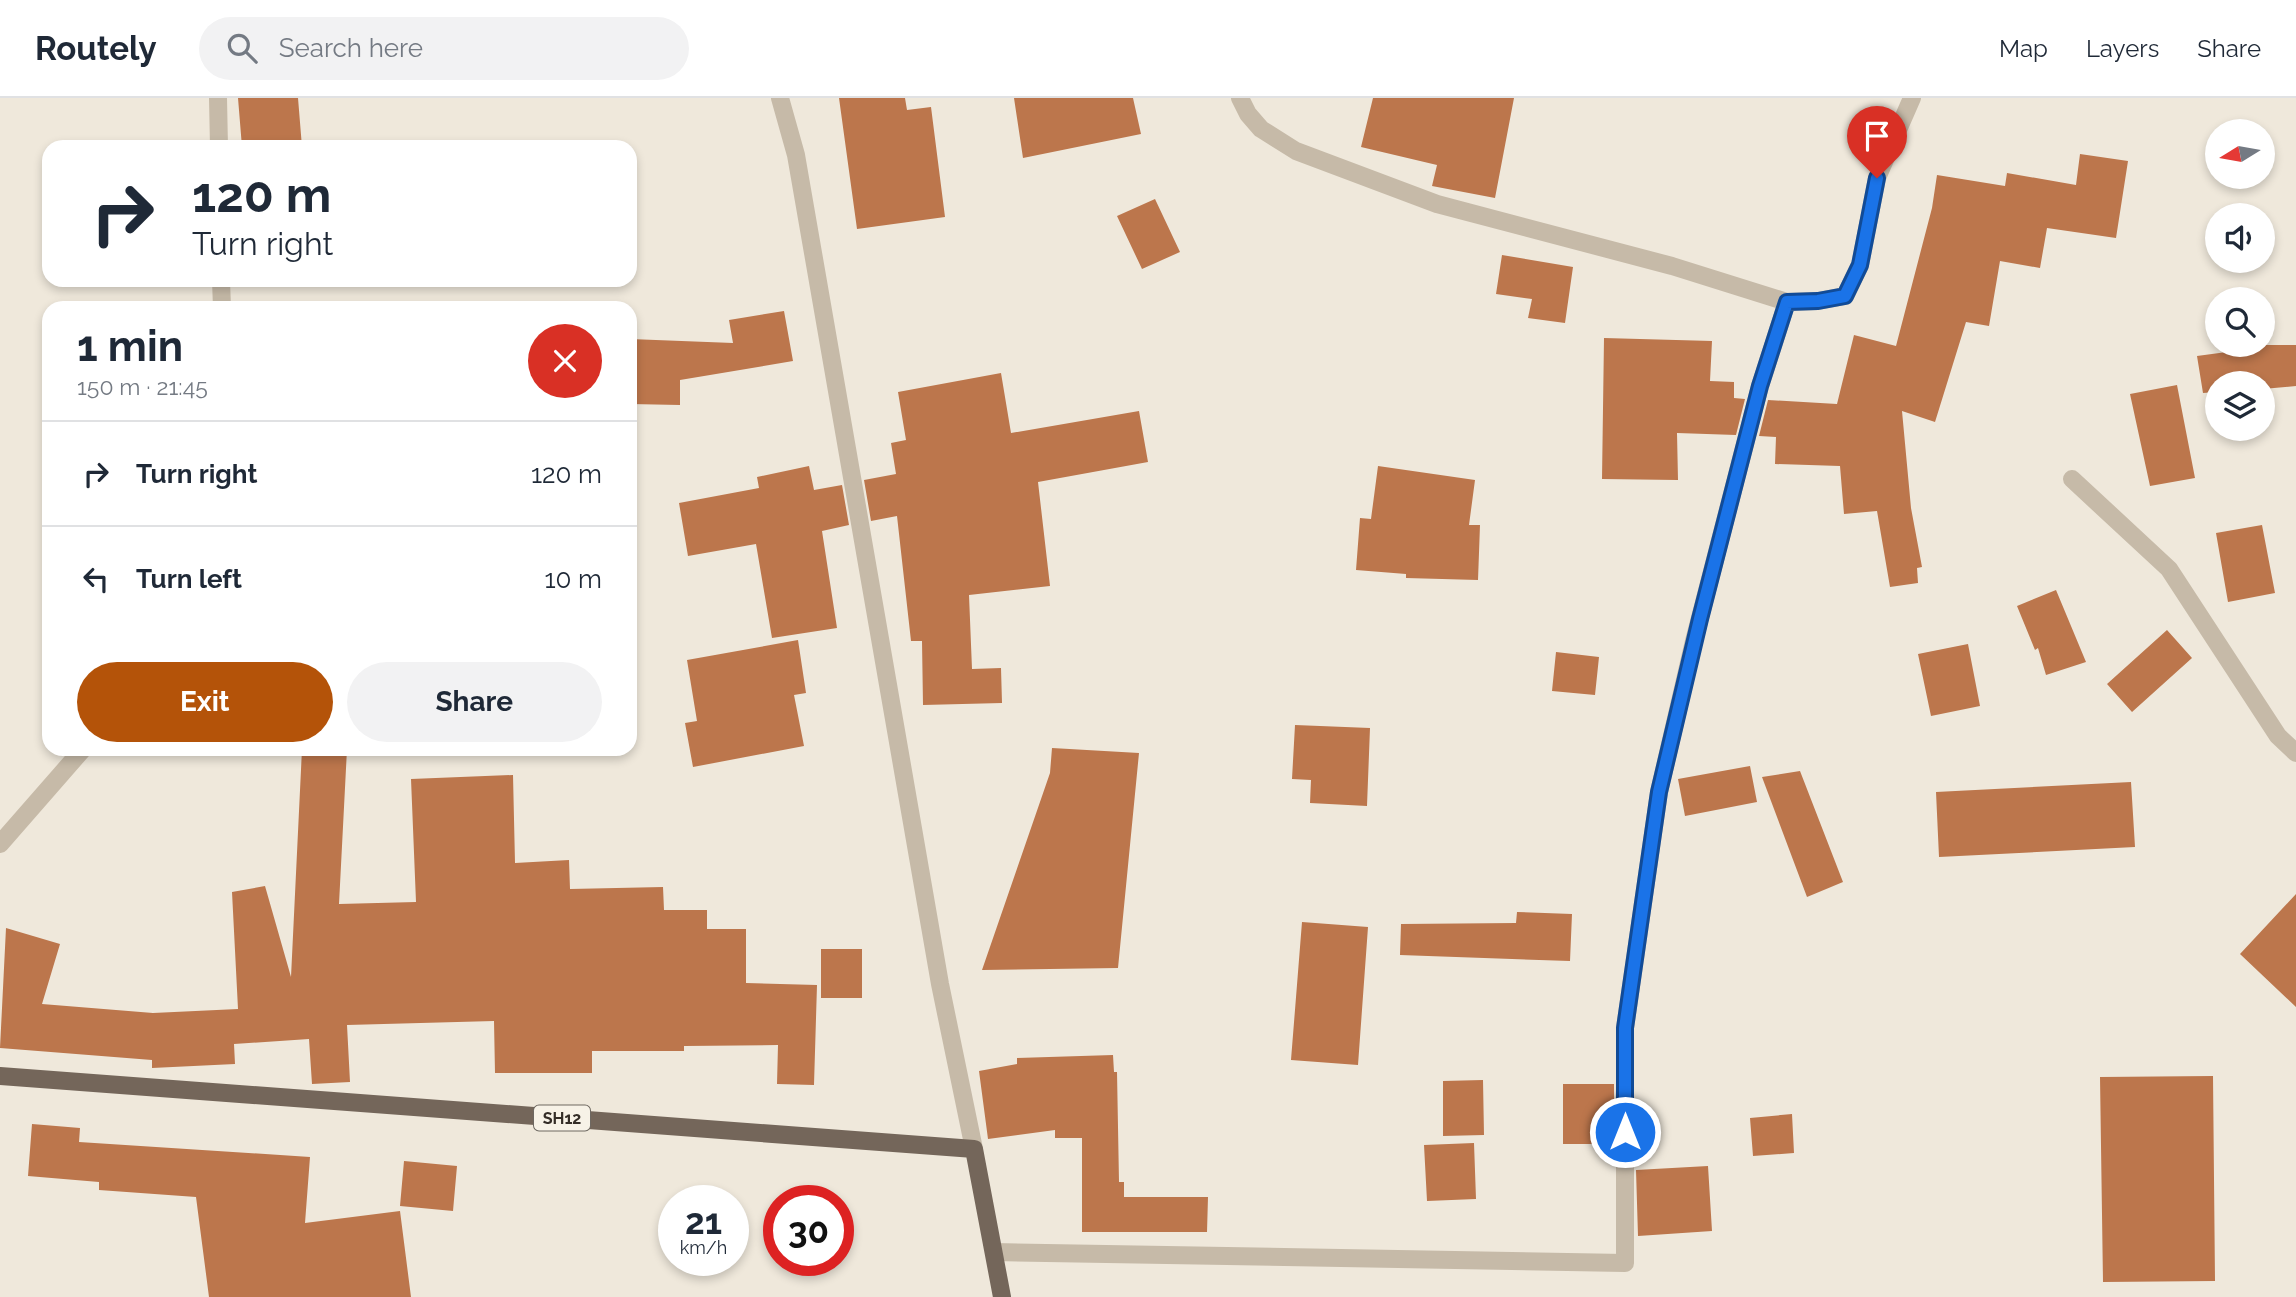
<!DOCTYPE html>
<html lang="en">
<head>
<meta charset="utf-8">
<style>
	:root { --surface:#fff; --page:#f2f2f3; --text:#1f2937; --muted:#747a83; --line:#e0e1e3; --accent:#b45309 }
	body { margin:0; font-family:Raleway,sans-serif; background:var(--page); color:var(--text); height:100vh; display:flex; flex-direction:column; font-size:26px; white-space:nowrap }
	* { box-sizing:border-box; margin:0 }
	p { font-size:23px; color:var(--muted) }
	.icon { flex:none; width:38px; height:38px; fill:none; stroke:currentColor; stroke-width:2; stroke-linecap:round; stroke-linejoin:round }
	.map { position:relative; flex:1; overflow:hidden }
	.sheet { position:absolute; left:42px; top:203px; width:595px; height:455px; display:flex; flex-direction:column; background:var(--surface); border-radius:21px; box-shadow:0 4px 10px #0003 }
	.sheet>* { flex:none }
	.guide { position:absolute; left:42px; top:42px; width:595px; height:147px; border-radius:21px; box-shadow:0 4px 10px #0003; background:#fff; color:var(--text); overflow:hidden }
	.needle { width:46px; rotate:259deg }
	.fabs { position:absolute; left:2205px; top:21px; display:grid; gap:14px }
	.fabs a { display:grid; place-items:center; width:70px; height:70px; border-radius:50%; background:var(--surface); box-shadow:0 4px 10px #0003; font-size:35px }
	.speed { position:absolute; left:658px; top:1087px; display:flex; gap:14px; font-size:35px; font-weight:700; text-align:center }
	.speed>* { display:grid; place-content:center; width:91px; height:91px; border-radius:50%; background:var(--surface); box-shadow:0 4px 10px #0003; line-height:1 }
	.speed small { font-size:18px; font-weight:400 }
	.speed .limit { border:10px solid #d22; background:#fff; color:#111 }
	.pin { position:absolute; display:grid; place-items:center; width:60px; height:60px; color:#fff; margin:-72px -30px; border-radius:50% 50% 50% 0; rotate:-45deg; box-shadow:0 0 7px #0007 }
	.pin .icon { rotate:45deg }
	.me { position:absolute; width:77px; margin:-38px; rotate:0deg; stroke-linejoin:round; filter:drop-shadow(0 0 5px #0008) }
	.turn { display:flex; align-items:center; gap:24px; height:147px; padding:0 35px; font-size:32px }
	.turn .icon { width:91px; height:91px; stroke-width:2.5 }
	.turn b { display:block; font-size:49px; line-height:60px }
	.round { display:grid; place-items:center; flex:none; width:74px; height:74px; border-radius:37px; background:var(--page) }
	.head { display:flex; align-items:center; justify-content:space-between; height:119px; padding:0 35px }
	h1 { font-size:42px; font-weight:700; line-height:52px }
	.primary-button { display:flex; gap:14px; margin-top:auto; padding:14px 35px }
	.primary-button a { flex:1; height:80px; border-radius:42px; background:var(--accent); color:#fff; font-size:28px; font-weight:700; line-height:80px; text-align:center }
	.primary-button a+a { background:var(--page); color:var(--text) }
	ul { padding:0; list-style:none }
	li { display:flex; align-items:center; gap:21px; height:105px; padding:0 35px; border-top:2px solid var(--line) }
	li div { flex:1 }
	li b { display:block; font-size:26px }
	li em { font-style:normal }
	header { display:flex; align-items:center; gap:42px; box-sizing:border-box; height:98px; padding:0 35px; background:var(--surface); border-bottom:2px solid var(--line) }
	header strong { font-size:33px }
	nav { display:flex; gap:38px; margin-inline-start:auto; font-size:24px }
	.search { width:490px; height:63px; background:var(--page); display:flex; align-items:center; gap:18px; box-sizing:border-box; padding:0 24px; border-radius:38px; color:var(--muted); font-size:26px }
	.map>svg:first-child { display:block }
	.building { fill:#bc764c }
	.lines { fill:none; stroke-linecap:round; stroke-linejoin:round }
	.minor { stroke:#c6baa8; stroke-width:18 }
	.primary { stroke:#74665a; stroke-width:18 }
	.route-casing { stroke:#114b97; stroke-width:18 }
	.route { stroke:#1a73e8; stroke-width:12 }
	.labels { text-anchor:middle; stroke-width:7; stroke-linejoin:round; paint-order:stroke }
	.shield { fill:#f7f2e7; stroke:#6e6861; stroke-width:2 }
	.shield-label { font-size:16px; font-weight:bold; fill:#342d27 }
</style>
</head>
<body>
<header>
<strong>Routely</strong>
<div class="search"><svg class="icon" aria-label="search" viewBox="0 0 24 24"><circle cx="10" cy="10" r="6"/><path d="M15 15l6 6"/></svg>Search here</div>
<nav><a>Map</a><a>Layers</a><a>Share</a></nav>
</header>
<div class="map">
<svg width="2296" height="1199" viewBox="0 0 2296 1199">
	<rect width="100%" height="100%" fill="#efe8db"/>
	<path class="building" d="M 238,0 L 298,0 L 302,49 L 242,49 Z
		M 839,0 L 905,0 L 907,12 L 931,9 L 945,119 L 857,131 Z
		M 1014,0 L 1133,0 L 1141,36 L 1023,60 Z
		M 1373,0 L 1514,0 L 1495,100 L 1432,88 L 1437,67 L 1361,49 Z
		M 2080,56 L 2128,63 L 2116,140 L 2047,130 L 2040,170 L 2000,163 L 1989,228 L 1966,224 L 1935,324 L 1902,313 L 1911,410 L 1922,469 L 1917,470 L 1918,485 L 1890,489 L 1877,413 L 1844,416 L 1840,368 L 1775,366 L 1776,339 L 1759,338 L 1768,302 L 1837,306 L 1854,237 L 1896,248 L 1932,110 L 1937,77 L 2005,88 L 2007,75 L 2076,87 Z
		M 1155,101 L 1180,154 L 1142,171 L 1117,118 Z
		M 1502,157 L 1573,169 L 1565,225 L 1528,220 L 1532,201 L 1496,196 Z
		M 784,213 L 793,263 L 680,282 L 680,307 L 630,306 L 630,241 L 733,245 L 729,222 Z
		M 1604,240 L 1712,243 L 1710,283 L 1734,284 L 1734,300 L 1745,301 L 1736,337 L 1677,335 L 1678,382 L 1602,381 Z
		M 2248,247 L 2296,247 L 2296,288 L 2263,291 L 2263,285 L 2217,285 L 2217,294 L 2203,295 L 2197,258 L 2249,251 Z
		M 1001,275 L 1011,335 L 1139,313 L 1148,364 L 1038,384 L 1050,488 L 969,497 L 972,571 L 1001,570 L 1002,605 L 923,607 L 922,543 L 911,543 L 897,418 L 871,423 L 864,382 L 896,376 L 891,345 L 906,342 L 898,294 Z
		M 2177,287 L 2195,380 L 2150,388 L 2130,296 Z
		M 809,368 L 814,392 L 842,387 L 849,427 L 822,433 L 837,530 L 772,540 L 756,446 L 688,458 L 679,405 L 759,390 L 757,379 Z
		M 1378,368 L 1475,382 L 1469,427 L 1480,427 L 1478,482 L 1406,480 L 1406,476 L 1356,472 L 1360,420 L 1371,421 Z
		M 2262,427 L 2275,495 L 2228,504 L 2216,435 Z
		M 2056,492 L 2086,564 L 2046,577 L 2038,550 L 2035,552 L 2017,508 Z
		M 2167,532 L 2192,560 L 2132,614 L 2107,586 Z
		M 798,542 L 806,595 L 794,597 L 804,648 L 693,669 L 685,625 L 697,623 L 687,562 Z
		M 1968,546 L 1980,608 L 1931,618 L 1918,556 Z
		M 1556,554 L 1599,559 L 1595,597 L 1552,593 Z
		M 1295,627 L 1370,630 L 1367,708 L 1310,705 L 1311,682 L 1292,681 Z
		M 1052,650 L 1139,655 L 1118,870 L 982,872 L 1050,675 Z
		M 302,651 L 347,651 L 339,806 L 416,804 L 411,681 L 513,677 L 515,765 L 569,762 L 570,791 L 663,789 L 664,812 L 707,812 L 707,831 L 746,831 L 746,885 L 817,887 L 814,987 L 777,986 L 778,947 L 684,948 L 684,953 L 592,953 L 592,975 L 495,975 L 494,923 L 347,927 L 350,984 L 312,986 L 309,941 L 234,946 L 235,966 L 152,970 L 152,962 L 0,950 L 6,830 L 60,846 L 42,906 L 153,915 L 238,911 L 232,794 L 265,788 L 291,879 Z
		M 1750,668 L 1757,704 L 1685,718 L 1678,681 Z
		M 1800,673 L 1843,784 L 1807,799 L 1762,679 Z
		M 2131,684 L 2135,749 L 1939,759 L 1936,694 Z
		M 2296,796 L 2296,909 L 2240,856 Z
		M 1517,814 L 1572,816 L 1570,863 L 1400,857 L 1401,826 L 1516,825 Z
		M 1302,824 L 1368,829 L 1358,967 L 1291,962 Z
		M 821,851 L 862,851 L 862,900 L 821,900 Z
		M 1113,957 L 1114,974 L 1117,974 L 1119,1084 L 1124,1084 L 1124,1099 L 1208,1099 L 1207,1134 L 1082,1134 L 1082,1040 L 1055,1040 L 1055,1032 L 988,1041 L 979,973 L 1017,966 L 1017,960 Z
		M 2213,978 L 2215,1183 L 2103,1184 L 2100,979 Z
		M 1483,982 L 1484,1037 L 1443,1038 L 1443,983 Z
		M 1563,986 L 1614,986 L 1614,1046 L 1563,1046 Z
		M 1792,1016 L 1794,1055 L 1753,1058 L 1750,1020 Z
		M 32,1026 L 80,1030 L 79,1044 L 310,1059 L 305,1125 L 400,1113 L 411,1199 L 209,1199 L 196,1099 L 99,1092 L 99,1084 L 28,1078 Z
		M 1474,1045 L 1476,1101 L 1427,1103 L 1424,1047 Z
		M 404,1063 L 457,1068 L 453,1113 L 400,1108 Z
		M 1708,1068 L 1712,1133 L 1638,1138 L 1636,1072 Z"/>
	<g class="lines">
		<path class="minor" d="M 218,0 L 219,49
			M 780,0 L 796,57 L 940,886 L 974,1051
			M 1240,0 L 1248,16 L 1261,31 L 1296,53 L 1437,106 L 1672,168 L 1787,204 L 1818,203 L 1845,198 L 1860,167 L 1877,80 L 1912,0
			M 221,182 L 222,210
			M 2072,381 L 2169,471 L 2278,638 L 2296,655
			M 0,746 L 83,651
			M 994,1154 L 1625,1165 L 1625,930 L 1659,694 L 1694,543 L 1760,288 L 1787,204"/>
		<path class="primary" d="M 0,978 L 974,1051 L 1002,1199"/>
	</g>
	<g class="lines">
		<defs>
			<path id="route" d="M 1625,1034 L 1625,930 L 1659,694 L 1700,521 L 1760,288 L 1787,204 L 1818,203 L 1845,198 L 1860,167 L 1877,80"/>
		</defs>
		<use href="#route" class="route-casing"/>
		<use href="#route" class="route"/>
	</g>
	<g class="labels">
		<rect class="shield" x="534" y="1007.5" width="56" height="25" rx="5"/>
		<g class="shield-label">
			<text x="562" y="1026">SH12</text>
		</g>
	</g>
</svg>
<div class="fabs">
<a><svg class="needle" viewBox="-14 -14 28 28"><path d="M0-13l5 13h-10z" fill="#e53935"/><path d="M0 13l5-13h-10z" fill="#747a83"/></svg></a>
<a><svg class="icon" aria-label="sound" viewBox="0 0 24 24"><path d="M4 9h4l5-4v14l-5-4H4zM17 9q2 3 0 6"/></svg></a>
<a><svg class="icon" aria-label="search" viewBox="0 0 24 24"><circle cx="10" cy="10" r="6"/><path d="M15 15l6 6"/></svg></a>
<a><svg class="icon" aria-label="layers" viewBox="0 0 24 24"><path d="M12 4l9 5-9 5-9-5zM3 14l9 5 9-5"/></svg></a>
</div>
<div class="speed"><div>21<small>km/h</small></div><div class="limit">30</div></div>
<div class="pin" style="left:1877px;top:80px;background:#d93025"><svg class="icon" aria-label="arrive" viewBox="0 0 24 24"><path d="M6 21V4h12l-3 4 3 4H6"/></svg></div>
<svg class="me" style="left:1625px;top:1034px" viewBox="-20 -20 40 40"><circle r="17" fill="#1a73e8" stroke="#fff" stroke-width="3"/><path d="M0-11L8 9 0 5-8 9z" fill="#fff"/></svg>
<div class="guide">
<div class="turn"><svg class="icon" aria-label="right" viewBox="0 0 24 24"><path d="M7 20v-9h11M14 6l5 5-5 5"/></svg><div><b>120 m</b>Turn right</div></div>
</div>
<section class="sheet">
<div class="head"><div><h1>1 min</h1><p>150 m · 21:45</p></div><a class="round" style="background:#d93025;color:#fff"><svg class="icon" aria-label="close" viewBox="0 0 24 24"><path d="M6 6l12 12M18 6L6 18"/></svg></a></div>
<ul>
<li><svg class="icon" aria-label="right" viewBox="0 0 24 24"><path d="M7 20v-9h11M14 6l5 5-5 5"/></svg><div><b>Turn right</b></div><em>120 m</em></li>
<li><svg class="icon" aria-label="left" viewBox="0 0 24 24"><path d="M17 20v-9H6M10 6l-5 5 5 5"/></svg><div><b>Turn left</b></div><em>10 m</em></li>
</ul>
<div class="primary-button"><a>Exit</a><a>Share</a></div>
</section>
</div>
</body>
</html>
